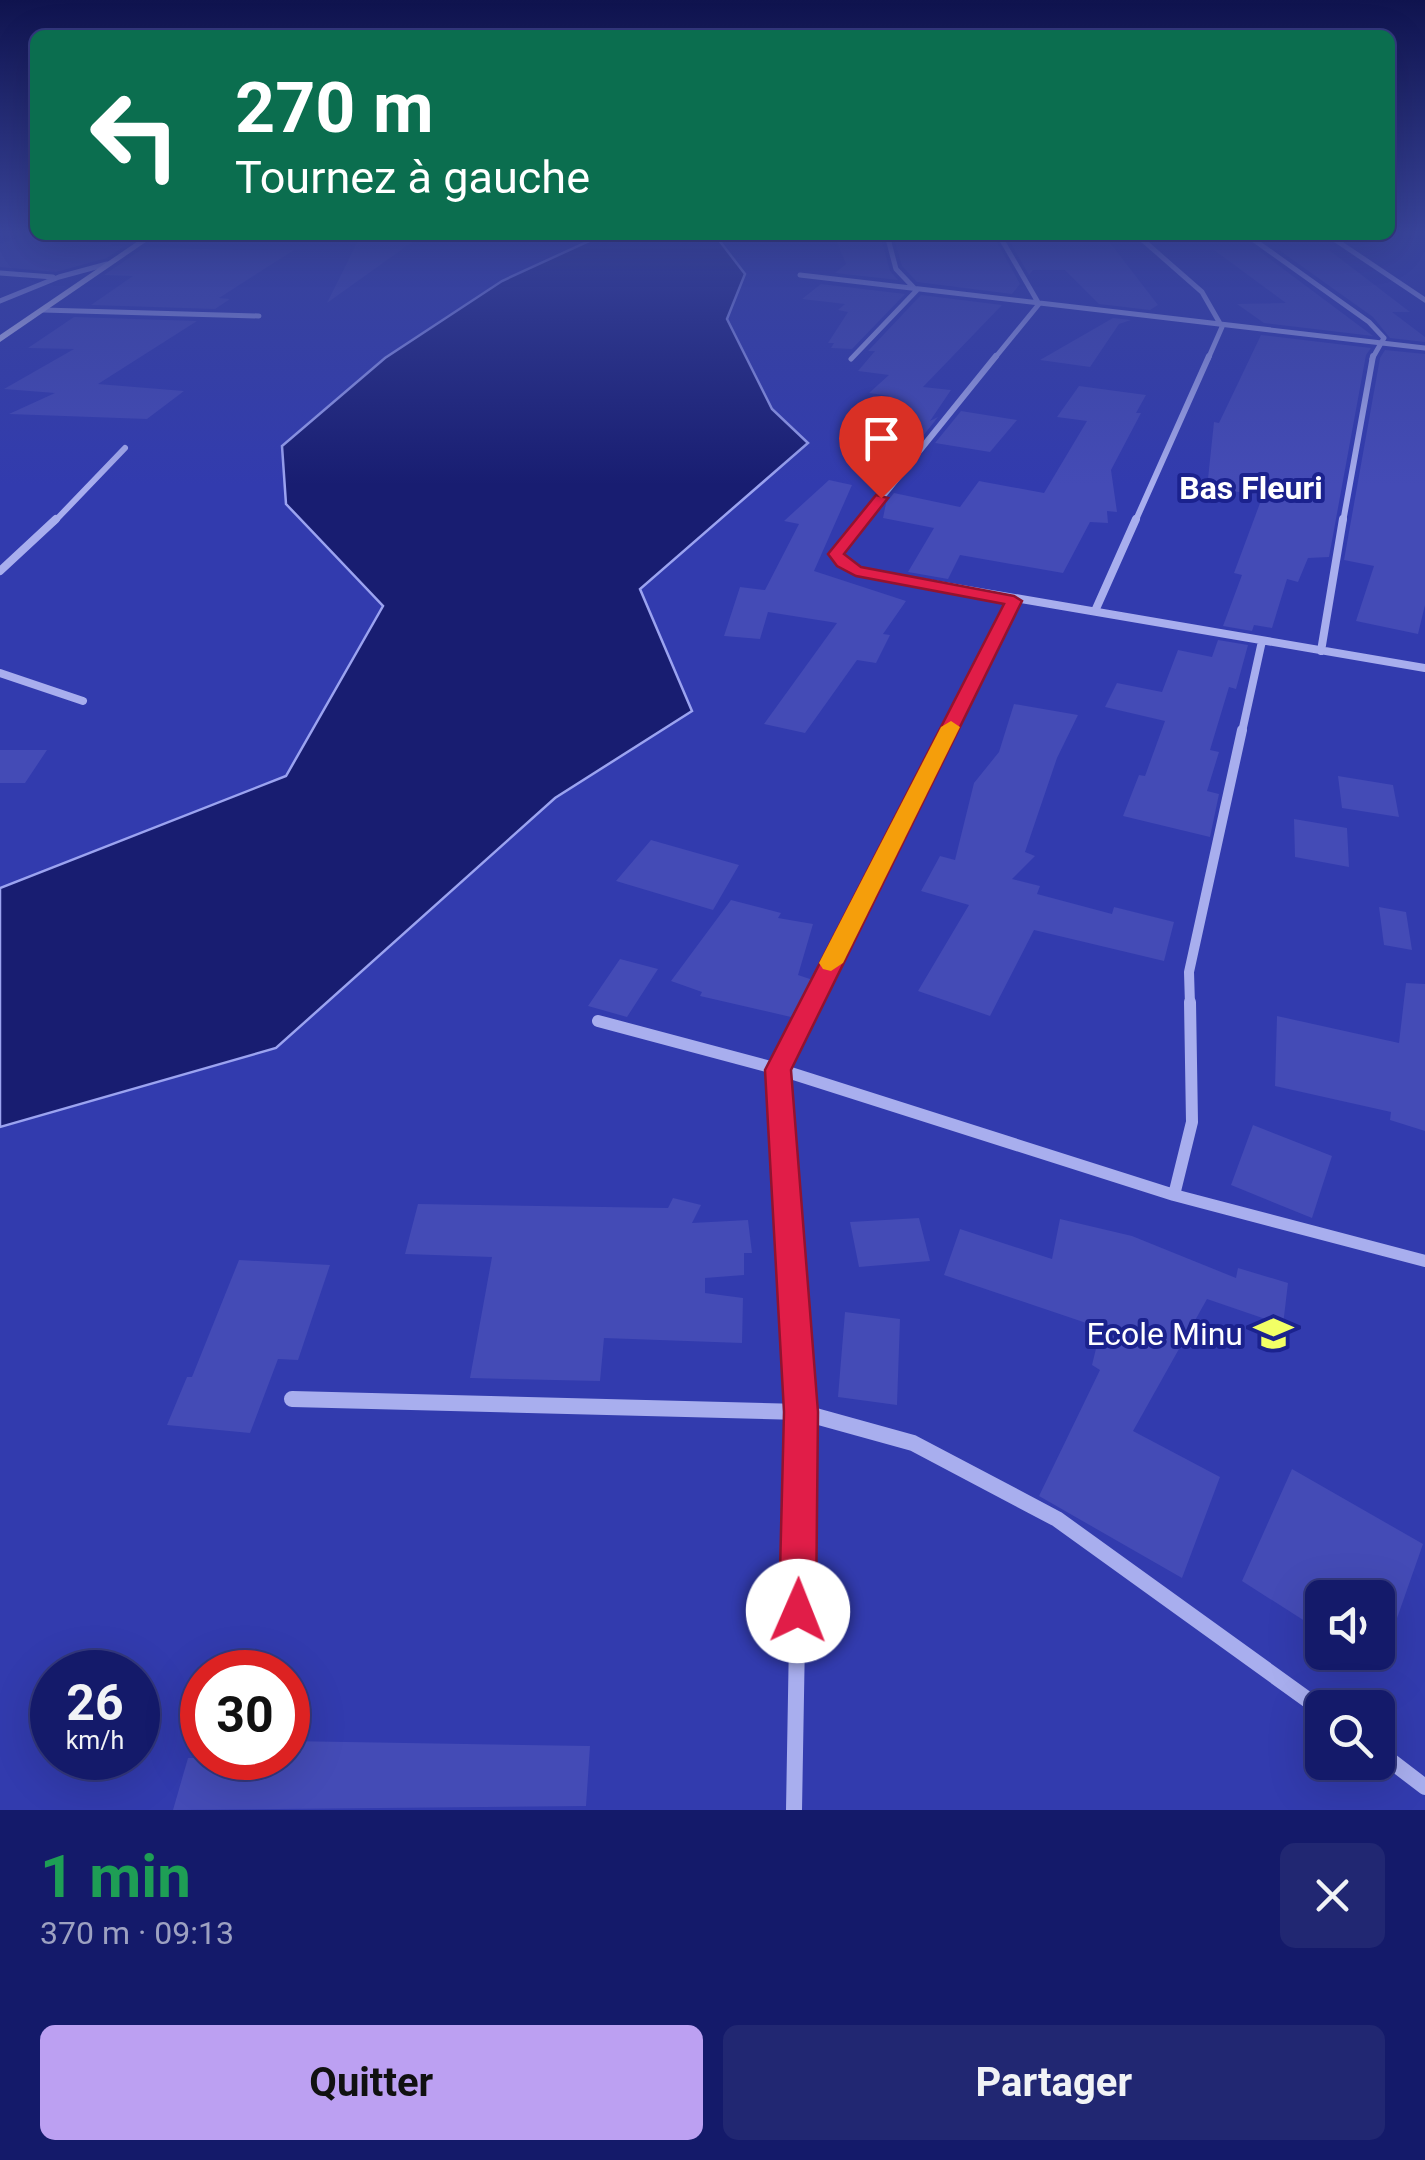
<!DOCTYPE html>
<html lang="fr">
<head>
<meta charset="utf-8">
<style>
	:root { --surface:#141a6a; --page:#212772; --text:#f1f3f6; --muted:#9da1c1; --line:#33387e; --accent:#bca0f2 }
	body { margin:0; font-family:Roboto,sans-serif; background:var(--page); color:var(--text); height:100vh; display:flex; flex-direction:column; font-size:38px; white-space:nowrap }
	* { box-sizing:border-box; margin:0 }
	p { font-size:32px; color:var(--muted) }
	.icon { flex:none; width:55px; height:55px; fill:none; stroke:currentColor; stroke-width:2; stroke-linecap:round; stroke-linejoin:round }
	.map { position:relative; height:1810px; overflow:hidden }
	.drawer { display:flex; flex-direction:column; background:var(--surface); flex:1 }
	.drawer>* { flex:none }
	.hud { position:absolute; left:30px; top:30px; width:1365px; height:210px; border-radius:15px; box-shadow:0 10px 40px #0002,0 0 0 2px var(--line); background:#0b6e4f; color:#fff; overflow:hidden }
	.controls { position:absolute; left:1305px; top:1580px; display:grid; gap:20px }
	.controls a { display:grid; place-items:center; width:90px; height:90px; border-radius:15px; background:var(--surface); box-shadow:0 10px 40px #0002,0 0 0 2px var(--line); font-size:50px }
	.speed { position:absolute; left:30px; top:1650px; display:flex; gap:20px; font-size:50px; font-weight:700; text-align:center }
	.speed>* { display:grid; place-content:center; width:130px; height:130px; border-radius:50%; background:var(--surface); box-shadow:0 10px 40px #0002,0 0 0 2px var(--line); line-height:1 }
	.speed small { font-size:25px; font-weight:400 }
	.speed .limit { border:15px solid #d22; background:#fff; color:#111 }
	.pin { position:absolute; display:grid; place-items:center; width:85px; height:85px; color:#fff; margin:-102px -42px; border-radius:50% 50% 50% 0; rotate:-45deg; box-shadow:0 0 10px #0007 }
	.pin .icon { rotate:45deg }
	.me { position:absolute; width:110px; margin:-55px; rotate:1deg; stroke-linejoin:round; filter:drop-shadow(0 0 8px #0008) }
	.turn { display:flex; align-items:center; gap:35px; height:210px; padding:0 40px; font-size:45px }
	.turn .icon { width:130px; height:130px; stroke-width:2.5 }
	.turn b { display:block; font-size:70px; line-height:85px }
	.round { display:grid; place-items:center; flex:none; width:105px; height:105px; border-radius:15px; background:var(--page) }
	.overview { display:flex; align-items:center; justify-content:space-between; height:170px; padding:0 40px }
	h1 { font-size:60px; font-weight:700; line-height:75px; color:#1e9e55 }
	.button { display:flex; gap:20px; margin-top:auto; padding:20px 40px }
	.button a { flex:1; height:115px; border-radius:15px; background:var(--accent); color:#111; font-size:40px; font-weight:700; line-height:115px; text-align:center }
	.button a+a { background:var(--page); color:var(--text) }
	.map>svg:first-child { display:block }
	.green { fill:#323bae; fill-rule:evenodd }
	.water { fill:#181d71; stroke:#9ba3f0; stroke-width:2.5 }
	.building { fill:#444bb6 }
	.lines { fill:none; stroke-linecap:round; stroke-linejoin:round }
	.street-far5 { stroke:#a8aeee; stroke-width:5 }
	.street-far4 { stroke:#a8aeee; stroke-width:6 }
	.street-far3 { stroke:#a8aeee; stroke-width:8 }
	.street-far2 { stroke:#a8aeee; stroke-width:10 }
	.street-far1 { stroke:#a8aeee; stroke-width:12 }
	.street { stroke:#a8aeee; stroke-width:16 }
	.secondary { fill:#d5d7fa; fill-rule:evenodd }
	.route { fill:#e11d48; stroke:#92132f; stroke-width:2.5 }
	.slow { fill:#f59e0b }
	.labels { text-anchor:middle; stroke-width:8; stroke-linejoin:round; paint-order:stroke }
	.far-district-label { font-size:32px; font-weight:bold; fill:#fff; stroke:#1b228e }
	.near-poi-label { font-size:32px; fill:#fff; stroke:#1b228e; text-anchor:end }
</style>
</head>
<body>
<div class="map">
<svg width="1425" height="1810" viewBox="0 0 1425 1810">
	<rect width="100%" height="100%" fill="#1b228e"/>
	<path class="green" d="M 0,232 L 35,232 L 35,235 L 1390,235 L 1390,232 L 1425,232 L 1425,1810 L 0,1810 ZM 1322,1598 L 1378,1598 L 1378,1652 L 1322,1652 ZM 52,1672 L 138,1672 L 138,1758 L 52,1758 ZM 202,1672 L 288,1672 L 288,1758 L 202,1758 ZM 1322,1708 L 1378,1708 L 1378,1762 L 1322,1762 Z"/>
	<path class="water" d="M 602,235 L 715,235 L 745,274 L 727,319 L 772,409 L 808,443 L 640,589 L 692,711 L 555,798 L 276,1048 L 0,1127 L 0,888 L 286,776 L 383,606 L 286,504 L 282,446 L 385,358 L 502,281 Z"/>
	<path class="building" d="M 361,235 L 422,235 L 327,303 Z
		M 834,235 L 881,238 L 890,271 L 898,280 L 835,273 L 846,264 Z
		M 950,235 L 993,235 L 1020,284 L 1012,294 L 917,282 L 902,266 L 894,238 Z
		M 1006,235 L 1104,235 L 1158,305 L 1150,310 L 1099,304 L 1065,270 L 1033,270 L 1029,275 Z
		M 18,238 L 112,244 L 109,246 L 124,246 L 107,258 L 56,272 L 0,267 L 0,244 Z
		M 145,247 L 237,250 L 294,250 L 219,298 L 230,299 L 215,309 L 91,305 L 133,276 L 104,275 Z
		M 1214,250 L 1258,250 L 1373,336 L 1264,323 L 1237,304 L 1286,303 Z
		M 1279,250 L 1329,250 L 1410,312 L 1392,312 L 1425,337 L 1425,342 L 1390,338 L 1373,317 Z
		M 821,284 L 905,294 L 852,349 L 831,348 L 834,343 L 828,343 L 848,312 L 838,310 L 845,304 L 802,299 Z
		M 921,295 L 1002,305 L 923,387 L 951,390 L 930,421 L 938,417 L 919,441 L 853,434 L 890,396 L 869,393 L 889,375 L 858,371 L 875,351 L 868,351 Z
		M 74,317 L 197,321 L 98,384 L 184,391 L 147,419 L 9,414 L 55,393 L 4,389 L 74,349 L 28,348 Z
		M 1113,318 L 1131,320 L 1119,324 L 1090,367 L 1040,360 Z
		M 1261,335 L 1371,348 L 1366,355 L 1329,557 L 1308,558 L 1298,582 L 1287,579 L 1272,628 L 1254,625 L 1252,631 L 1223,626 L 1242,575 L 1234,573 L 1263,495 L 1207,488 L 1214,422 L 1219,423 Z
		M 1385,350 L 1425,354 L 1425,605 L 1418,634 L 1356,621 L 1374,566 L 1344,560 L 1380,358 Z
		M 1079,386 L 1146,395 L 1136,413 L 1141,413 L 1111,470 L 1117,512 L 1107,511 L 1108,523 L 1090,522 L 1063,573 L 960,555 L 948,579 L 908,572 L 934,528 L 883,518 L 886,503 L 894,493 L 960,507 L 979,481 L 1044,493 L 1087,421 L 1057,417 Z
		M 961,411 L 1017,420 L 990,452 L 935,443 Z
		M 829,480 L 852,485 L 814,571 L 906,601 L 883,634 L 890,635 L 876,663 L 857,660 L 805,733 L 764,724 L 837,623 L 768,612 L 760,639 L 724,636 L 740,587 L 765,590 L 799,524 L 784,521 Z
		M 1218,640 L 1248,645 L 1236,689 L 1229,687 L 1210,750 L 1219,752 L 1207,791 L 1219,794 L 1210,837 L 1123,816 L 1139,775 L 1145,776 L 1165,721 L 1105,707 L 1117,683 L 1162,692 L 1178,650 L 1212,657 Z
		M 1014,704 L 1078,715 L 1057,758 L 1025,852 L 1035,856 L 1012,879 L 1040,886 L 1037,894 L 1112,914 L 1114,907 L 1174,922 L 1164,961 L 1034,930 L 990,1016 L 918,991 L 969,905 L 921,891 L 940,856 L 955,860 L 974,783 L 999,752 Z
		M 0,750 L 47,750 L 25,783 L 0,783 Z
		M 1338,776 L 1393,785 L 1399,817 L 1342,808 Z
		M 1294,819 L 1347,828 L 1349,867 L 1295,857 Z
		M 651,840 L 739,865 L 713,910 L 616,881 Z
		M 731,900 L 781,913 L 778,918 L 813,924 L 798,975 L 813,980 L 791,1017 L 700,996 L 702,992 L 671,981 Z
		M 1379,907 L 1406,912 L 1412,950 L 1384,945 Z
		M 620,959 L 658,969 L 627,1017 L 588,1006 Z
		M 1406,983 L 1425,984 L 1425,1131 L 1390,1120 L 1391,1112 L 1275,1086 L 1277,1016 L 1399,1043 Z
		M 1253,1125 L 1332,1156 L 1312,1218 L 1231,1185 Z
		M 673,1198 L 701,1205 L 692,1223 L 748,1220 L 752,1253 L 744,1253 L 744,1275 L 705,1278 L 705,1293 L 743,1298 L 742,1343 L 604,1338 L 600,1381 L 470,1378 L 492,1257 L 405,1254 L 418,1204 L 668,1208 Z
		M 919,1218 L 930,1261 L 859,1267 L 850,1222 Z
		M 1060,1219 L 1132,1236 L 1236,1278 L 1238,1268 L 1288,1283 L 1283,1325 L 1207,1299 L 1133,1431 L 1220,1477 L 1182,1578 L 1039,1496 L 1100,1370 L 1092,1365 L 1101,1328 L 944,1275 L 960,1229 L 1052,1259 Z
		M 239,1260 L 330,1265 L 298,1360 L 278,1359 L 250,1433 L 167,1425 L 187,1377 L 192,1377 Z
		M 845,1312 L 900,1319 L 897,1405 L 838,1397 Z
		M 1292,1469 L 1423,1544 L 1382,1661 L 1378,1660 L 1378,1598 L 1322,1598 L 1322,1632 L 1242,1581 Z
		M 288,1741 L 590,1746 L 586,1806 L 173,1810 L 188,1758 L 288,1758 Z"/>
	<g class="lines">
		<path class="street-far5" d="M 887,235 L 896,269 L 916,290
			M 1137,235 L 1202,292 L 1222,327 L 1208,359
			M 1247,235 L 1369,322 L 1384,338 L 1372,359
			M 1328,235 L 1425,300
			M 0,273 L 53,277
			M 800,275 L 1425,348
			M 0,301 L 59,277 L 107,264
			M 43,310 L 259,316
			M 851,359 L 917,290
			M 994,359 L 1039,304 L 999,235"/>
		<path class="street-far4" d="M 54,522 L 125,448
			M 862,522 L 996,356
			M 1135,522 L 1209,356
			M 1343,522 L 1373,356"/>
		<path class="street-far3" d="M 864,519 L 836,554 L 857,571 L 1425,668
			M 0,571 L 56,519
			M 1095,611 L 1136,519
			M 1321,651 L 1343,519
			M 0,673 L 83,701
			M 948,732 L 1014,601
			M 1242,732 L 1262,641"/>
		<path class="street-far2" d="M 810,1005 L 949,730
			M 1190,1005 L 1189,972 L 1242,730"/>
		<path class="street-far1" d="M 598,1021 L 778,1069 L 1174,1195 L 1425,1261
			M 1174,1195 L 1192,1122 L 1190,1002
			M 797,1356 L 778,1069 L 812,1002"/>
		<path class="street" d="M 292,1399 L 801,1412 L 913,1443 L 1057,1519 L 1322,1710
			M 1378,1751 L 1425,1787
			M 794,1810 L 801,1412 L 797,1354"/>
		<path class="secondary" d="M 147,235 L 156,235 L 0,342 L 0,335 Z"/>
	</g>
	<linearGradient id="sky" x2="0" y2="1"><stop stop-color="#0f134e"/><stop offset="0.48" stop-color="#39449b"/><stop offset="1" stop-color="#39449b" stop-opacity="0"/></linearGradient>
	<rect width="1425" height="485" fill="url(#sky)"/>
	<path class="route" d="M 876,495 L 888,498 L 844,554 L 861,567 L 1014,596 L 1022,601 L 791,1070 L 818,1412 L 816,1611 L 811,1624 L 798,1629 L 784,1624 L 779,1611 L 784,1412 L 765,1070 L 1004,604 L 856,576 L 837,566 L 828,554 Z"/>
	<path class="slow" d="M 951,721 L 960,727 L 843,963 L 831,971 L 823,969 L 819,963 L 941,727 Z"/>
	<defs>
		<symbol id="school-bare" viewBox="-9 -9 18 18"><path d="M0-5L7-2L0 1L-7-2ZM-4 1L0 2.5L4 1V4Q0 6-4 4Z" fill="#f2ff65" stroke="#1b228e" stroke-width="2.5" paint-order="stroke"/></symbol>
	</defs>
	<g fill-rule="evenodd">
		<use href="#school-bare" x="1246" y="1306" width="55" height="55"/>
	</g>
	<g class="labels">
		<g class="far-district-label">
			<text x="1251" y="499">Bas Fleuri</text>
		</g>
		<g class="near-poi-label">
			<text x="1243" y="1345">Ecole Minu</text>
		</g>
	</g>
</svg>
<div class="controls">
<a><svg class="icon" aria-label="sound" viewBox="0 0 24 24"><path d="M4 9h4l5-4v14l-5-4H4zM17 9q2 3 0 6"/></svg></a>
<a><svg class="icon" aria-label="search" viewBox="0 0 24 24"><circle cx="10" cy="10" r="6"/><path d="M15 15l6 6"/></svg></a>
</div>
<div class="speed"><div>26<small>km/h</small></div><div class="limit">30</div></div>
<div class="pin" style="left:881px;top:498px;background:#d93025"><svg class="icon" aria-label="arrive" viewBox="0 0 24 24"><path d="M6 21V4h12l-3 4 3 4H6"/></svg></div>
<svg class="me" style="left:798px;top:1611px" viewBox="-20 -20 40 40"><circle r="19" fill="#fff"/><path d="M0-13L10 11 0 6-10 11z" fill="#e11d48"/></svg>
<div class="hud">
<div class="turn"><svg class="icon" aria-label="left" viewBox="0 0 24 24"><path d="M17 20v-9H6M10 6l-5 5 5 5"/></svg><div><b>270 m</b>Tournez à gauche</div></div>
</div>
</div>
<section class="drawer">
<div class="overview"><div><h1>1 min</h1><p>370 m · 09:13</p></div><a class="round"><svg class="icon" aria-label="close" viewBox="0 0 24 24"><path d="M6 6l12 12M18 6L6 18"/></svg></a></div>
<div class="button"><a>Quitter</a><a>Partager</a></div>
</section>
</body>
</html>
